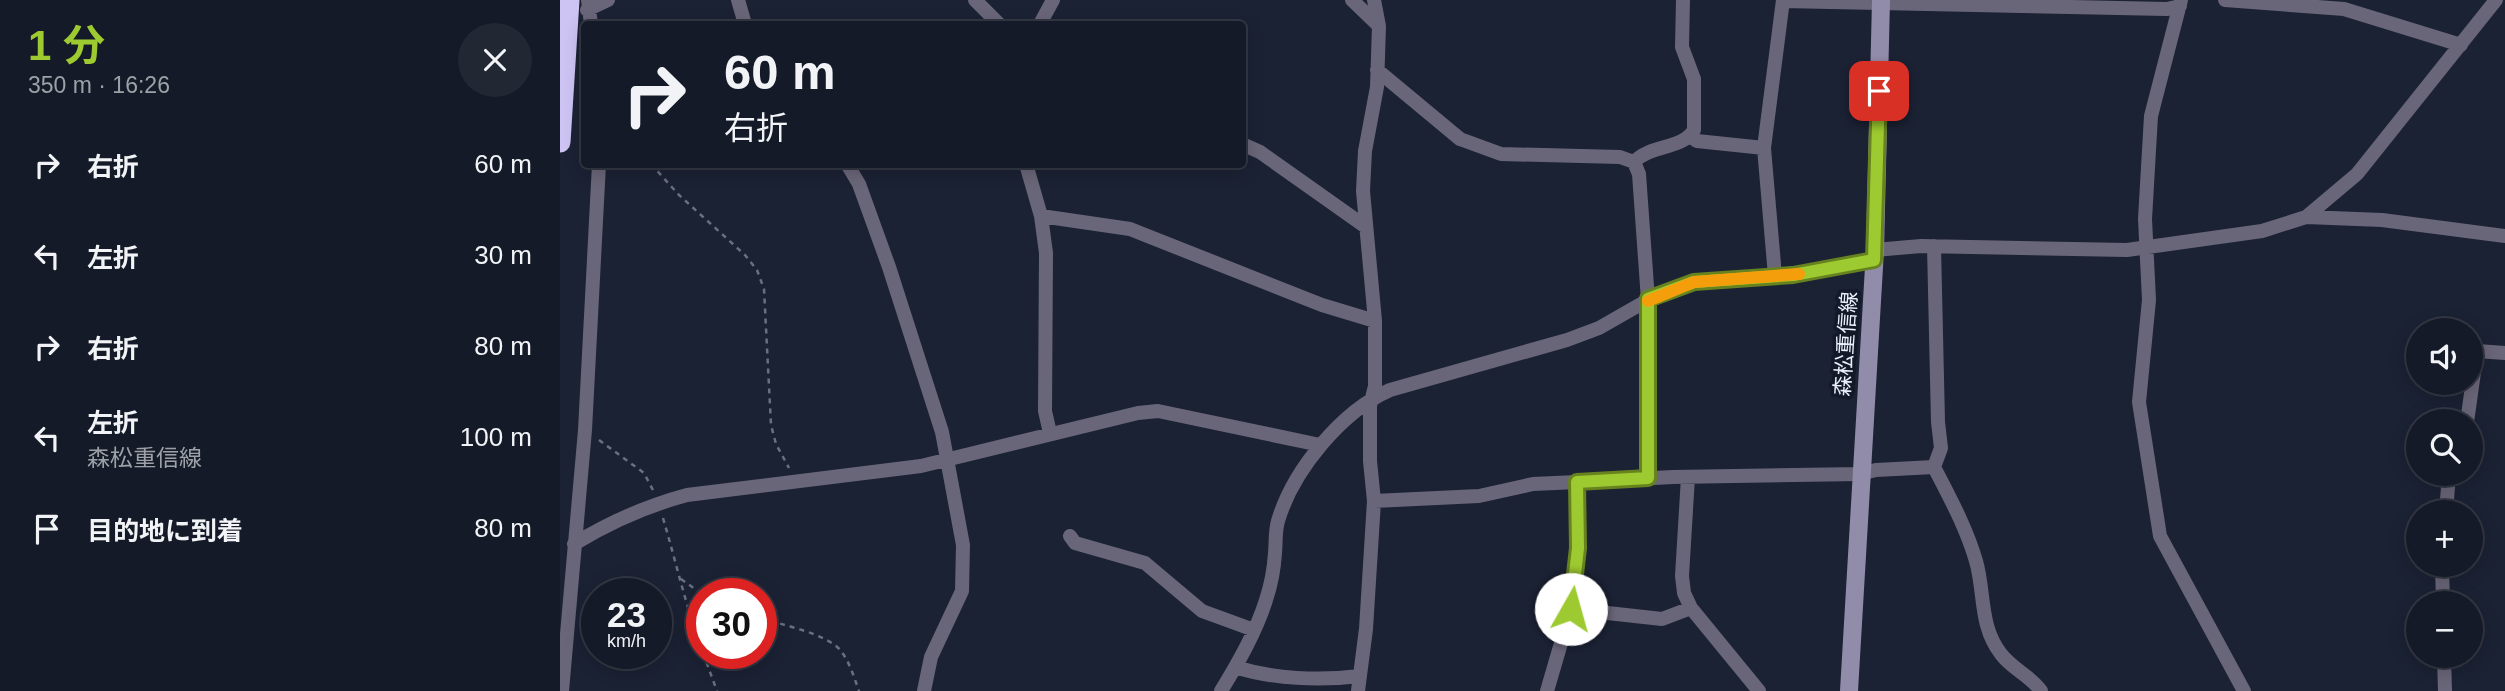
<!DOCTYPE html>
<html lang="ja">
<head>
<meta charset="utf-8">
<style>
	:root { --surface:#141a27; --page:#212733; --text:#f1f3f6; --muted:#9da1a7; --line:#333844; --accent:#9dca30 }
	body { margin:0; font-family:Helvetica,"Noto Sans JP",sans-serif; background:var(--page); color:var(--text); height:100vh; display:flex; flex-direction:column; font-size:26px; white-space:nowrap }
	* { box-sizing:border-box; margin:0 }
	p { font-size:23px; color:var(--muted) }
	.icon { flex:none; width:38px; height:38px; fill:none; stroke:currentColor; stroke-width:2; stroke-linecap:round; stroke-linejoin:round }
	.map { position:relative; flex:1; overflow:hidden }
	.drawer { display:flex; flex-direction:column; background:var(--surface); width:560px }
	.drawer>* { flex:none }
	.banner { position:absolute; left:21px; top:21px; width:665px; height:147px; border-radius:7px; box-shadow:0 4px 18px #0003,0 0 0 2px var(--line); background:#141a27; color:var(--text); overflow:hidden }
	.tools { position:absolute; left:1846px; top:318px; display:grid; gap:14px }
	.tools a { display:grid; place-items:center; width:77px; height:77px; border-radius:50%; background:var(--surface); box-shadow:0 4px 18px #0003,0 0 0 2px var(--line); font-size:35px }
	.speed { position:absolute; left:21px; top:578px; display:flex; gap:14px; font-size:35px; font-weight:700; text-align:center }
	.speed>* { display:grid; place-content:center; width:91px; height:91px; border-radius:50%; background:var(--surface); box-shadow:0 4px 18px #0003,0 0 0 2px var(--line); line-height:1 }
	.speed small { font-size:18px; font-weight:400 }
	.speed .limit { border:10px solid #d22; background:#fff; color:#111 }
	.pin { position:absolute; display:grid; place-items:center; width:60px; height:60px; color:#fff; margin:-30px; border-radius:14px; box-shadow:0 4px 10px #0006 }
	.me { position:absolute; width:77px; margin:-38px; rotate:7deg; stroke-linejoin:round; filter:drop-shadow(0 0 5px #0008) }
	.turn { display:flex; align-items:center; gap:24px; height:147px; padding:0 28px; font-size:32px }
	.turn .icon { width:91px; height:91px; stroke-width:2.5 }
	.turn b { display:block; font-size:49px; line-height:60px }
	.round { display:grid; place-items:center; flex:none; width:74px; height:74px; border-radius:37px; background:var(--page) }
	.head { display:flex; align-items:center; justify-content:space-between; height:119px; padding:0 28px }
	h1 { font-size:42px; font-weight:700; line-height:52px; color:var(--accent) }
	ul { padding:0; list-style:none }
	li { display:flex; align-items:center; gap:21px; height:91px; padding:0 28px }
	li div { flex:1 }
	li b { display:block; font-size:26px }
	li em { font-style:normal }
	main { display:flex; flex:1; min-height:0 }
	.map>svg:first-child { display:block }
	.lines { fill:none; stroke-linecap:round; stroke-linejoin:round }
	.path { stroke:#697080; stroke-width:2.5; stroke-dasharray:5 5; stroke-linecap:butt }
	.street { stroke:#6a6679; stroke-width:14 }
	.secondary { stroke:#928cab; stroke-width:18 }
	.highway { stroke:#cec4f4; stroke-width:21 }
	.route-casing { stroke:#66831f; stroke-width:18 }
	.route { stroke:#9dca30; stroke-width:12 }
	.slow { stroke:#f59e0b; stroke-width:12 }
	.labels { text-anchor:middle; stroke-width:7; stroke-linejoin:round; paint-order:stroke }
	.street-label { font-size:21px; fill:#e9effb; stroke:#121929 }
</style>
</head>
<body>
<main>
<section class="drawer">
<div class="head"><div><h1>1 分</h1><p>350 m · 16:26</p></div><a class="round"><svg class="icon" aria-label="close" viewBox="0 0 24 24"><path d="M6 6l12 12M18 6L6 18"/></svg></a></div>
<ul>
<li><svg class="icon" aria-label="right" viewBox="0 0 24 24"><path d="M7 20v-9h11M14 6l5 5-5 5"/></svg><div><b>右折</b></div><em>60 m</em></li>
<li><svg class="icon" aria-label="left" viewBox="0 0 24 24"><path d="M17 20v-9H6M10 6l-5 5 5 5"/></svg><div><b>左折</b></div><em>30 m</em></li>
<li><svg class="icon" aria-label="right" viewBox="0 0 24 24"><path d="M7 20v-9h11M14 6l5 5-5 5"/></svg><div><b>右折</b></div><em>80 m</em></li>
<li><svg class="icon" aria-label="left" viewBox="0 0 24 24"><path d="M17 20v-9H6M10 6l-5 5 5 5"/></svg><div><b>左折</b><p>森松重信線</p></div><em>100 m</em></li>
<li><svg class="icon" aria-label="arrive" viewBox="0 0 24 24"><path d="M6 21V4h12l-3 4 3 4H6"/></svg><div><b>目的地に到着</b></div><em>80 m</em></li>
</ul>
</section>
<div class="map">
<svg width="1945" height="691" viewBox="0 0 1945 691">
	<rect width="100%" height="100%" fill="#1b2234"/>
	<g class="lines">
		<path class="path" d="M 91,164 L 119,195 L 185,255 L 197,270 L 204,289 L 211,425 L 216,444 L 229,468
			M 39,440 L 84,473 L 94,492
			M 103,518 C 116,562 126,607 142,650
			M 121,579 L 142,594
			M 201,618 C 222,625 268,634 281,651 C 290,663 294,677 299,691
			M 143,653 L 157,691"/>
		<path class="street" d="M 28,0 L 31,24
			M 178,0 L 185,24
			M 415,0 L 439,24
			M 792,0 L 819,26
			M 1621,0 L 1591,116 L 1585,219 L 1589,300 L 1579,402 L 1600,536 L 1684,691
			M 1665,0 L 1784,9 L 1901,45
			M 1223,1 L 1607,9 L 1620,6
			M 27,10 L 48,0
			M 480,24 L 493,0
			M 817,70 L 900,139 L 941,154 L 1060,157 L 1074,162 L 1079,174 L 1088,300 L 1088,478
			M 1130,136 L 1137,141 L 1204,148
			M 682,144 L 700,152 L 806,227
			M 1074,162 C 1091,144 1122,150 1134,130 L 1134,79 L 1122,47 L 1123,0
			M 287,164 L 299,184 L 329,267 L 382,432 L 403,545 L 402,591 L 371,657 L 364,691
			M 466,164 L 481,216 L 486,253 L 485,411 L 490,433
			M 481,216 L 570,229 L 762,305 L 815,321
			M 1746,217 L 1822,220 L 1945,236
			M 1374,246 L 1378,422 L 1381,448 L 1374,467
			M 1315,250 L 1361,246 L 1567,250 L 1702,231 L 1746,217 L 1797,174 L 1936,0
			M 1215,276 L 1204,148 L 1223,0
			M 1907,422 L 1917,351 L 1945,353
			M 1128,477 L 1122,576 L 1124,593 L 1131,608 L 1199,691
			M 814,501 L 919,496 L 973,484 L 1017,482
			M 1886,513 L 1889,474
			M 510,536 L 515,543 L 585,563 L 642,611 L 694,630
			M 14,544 C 50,522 86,506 127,495 L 361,466 L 578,413 L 598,411 L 760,445
			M 1882,565 L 1883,604
			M 1011,609 L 1102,619 L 1131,608
			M 1884,656 L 1885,691
			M 675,667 C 713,679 760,681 799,676
			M 2,691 L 25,430 L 39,164
			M 661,691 C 678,663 696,632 706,600 C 711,585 714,569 715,553 C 716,542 715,531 718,521 C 733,470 782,411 830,390 L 1007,340 L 1039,328 L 1088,300 L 1134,282 L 1233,275 L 1315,260
			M 798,691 L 806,629 L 814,501 L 810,461 L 810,406 L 815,386 L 815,321 L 803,191 L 805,151 L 817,87 L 819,26 L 814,0
			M 987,691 L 1011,609 L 1019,548 L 1017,482 L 1113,477 L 1300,474 L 1316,470 L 1374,467 C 1390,498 1406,527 1416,561 C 1425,592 1419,626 1441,654 C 1452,669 1471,676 1481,691"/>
		<path class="secondary" d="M 1289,691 L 1315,250 L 1321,0"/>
		<path class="highway" d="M 0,142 L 9,0"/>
	</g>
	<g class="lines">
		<defs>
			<path id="route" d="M 1011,609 L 1018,548 L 1017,482 L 1088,478 L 1088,299 L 1134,282 L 1233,275 L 1314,260 L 1319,91"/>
		</defs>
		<use href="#route" class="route-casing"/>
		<use href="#route" class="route"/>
		<path class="slow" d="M 1088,301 L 1134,282 L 1239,274"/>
	</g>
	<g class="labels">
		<g class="street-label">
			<text transform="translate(1286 344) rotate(-86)" y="7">森松重信線</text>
		</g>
	</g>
</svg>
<div class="tools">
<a><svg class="icon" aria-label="sound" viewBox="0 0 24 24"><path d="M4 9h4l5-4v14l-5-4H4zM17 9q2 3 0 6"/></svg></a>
<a><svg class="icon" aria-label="search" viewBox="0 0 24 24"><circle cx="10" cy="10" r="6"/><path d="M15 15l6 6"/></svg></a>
<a>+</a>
<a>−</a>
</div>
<div class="speed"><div>23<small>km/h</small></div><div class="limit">30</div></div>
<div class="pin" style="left:1319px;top:91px;background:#d93025"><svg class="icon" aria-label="arrive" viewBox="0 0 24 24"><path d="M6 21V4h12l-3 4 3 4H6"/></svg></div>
<svg class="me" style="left:1011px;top:609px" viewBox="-20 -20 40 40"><circle r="19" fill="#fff"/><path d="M0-13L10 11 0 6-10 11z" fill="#9dca30"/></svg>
<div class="banner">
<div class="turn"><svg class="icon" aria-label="right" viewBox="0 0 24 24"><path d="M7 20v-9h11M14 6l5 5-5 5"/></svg><div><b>60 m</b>右折</div></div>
</div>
</div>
</main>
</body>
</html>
